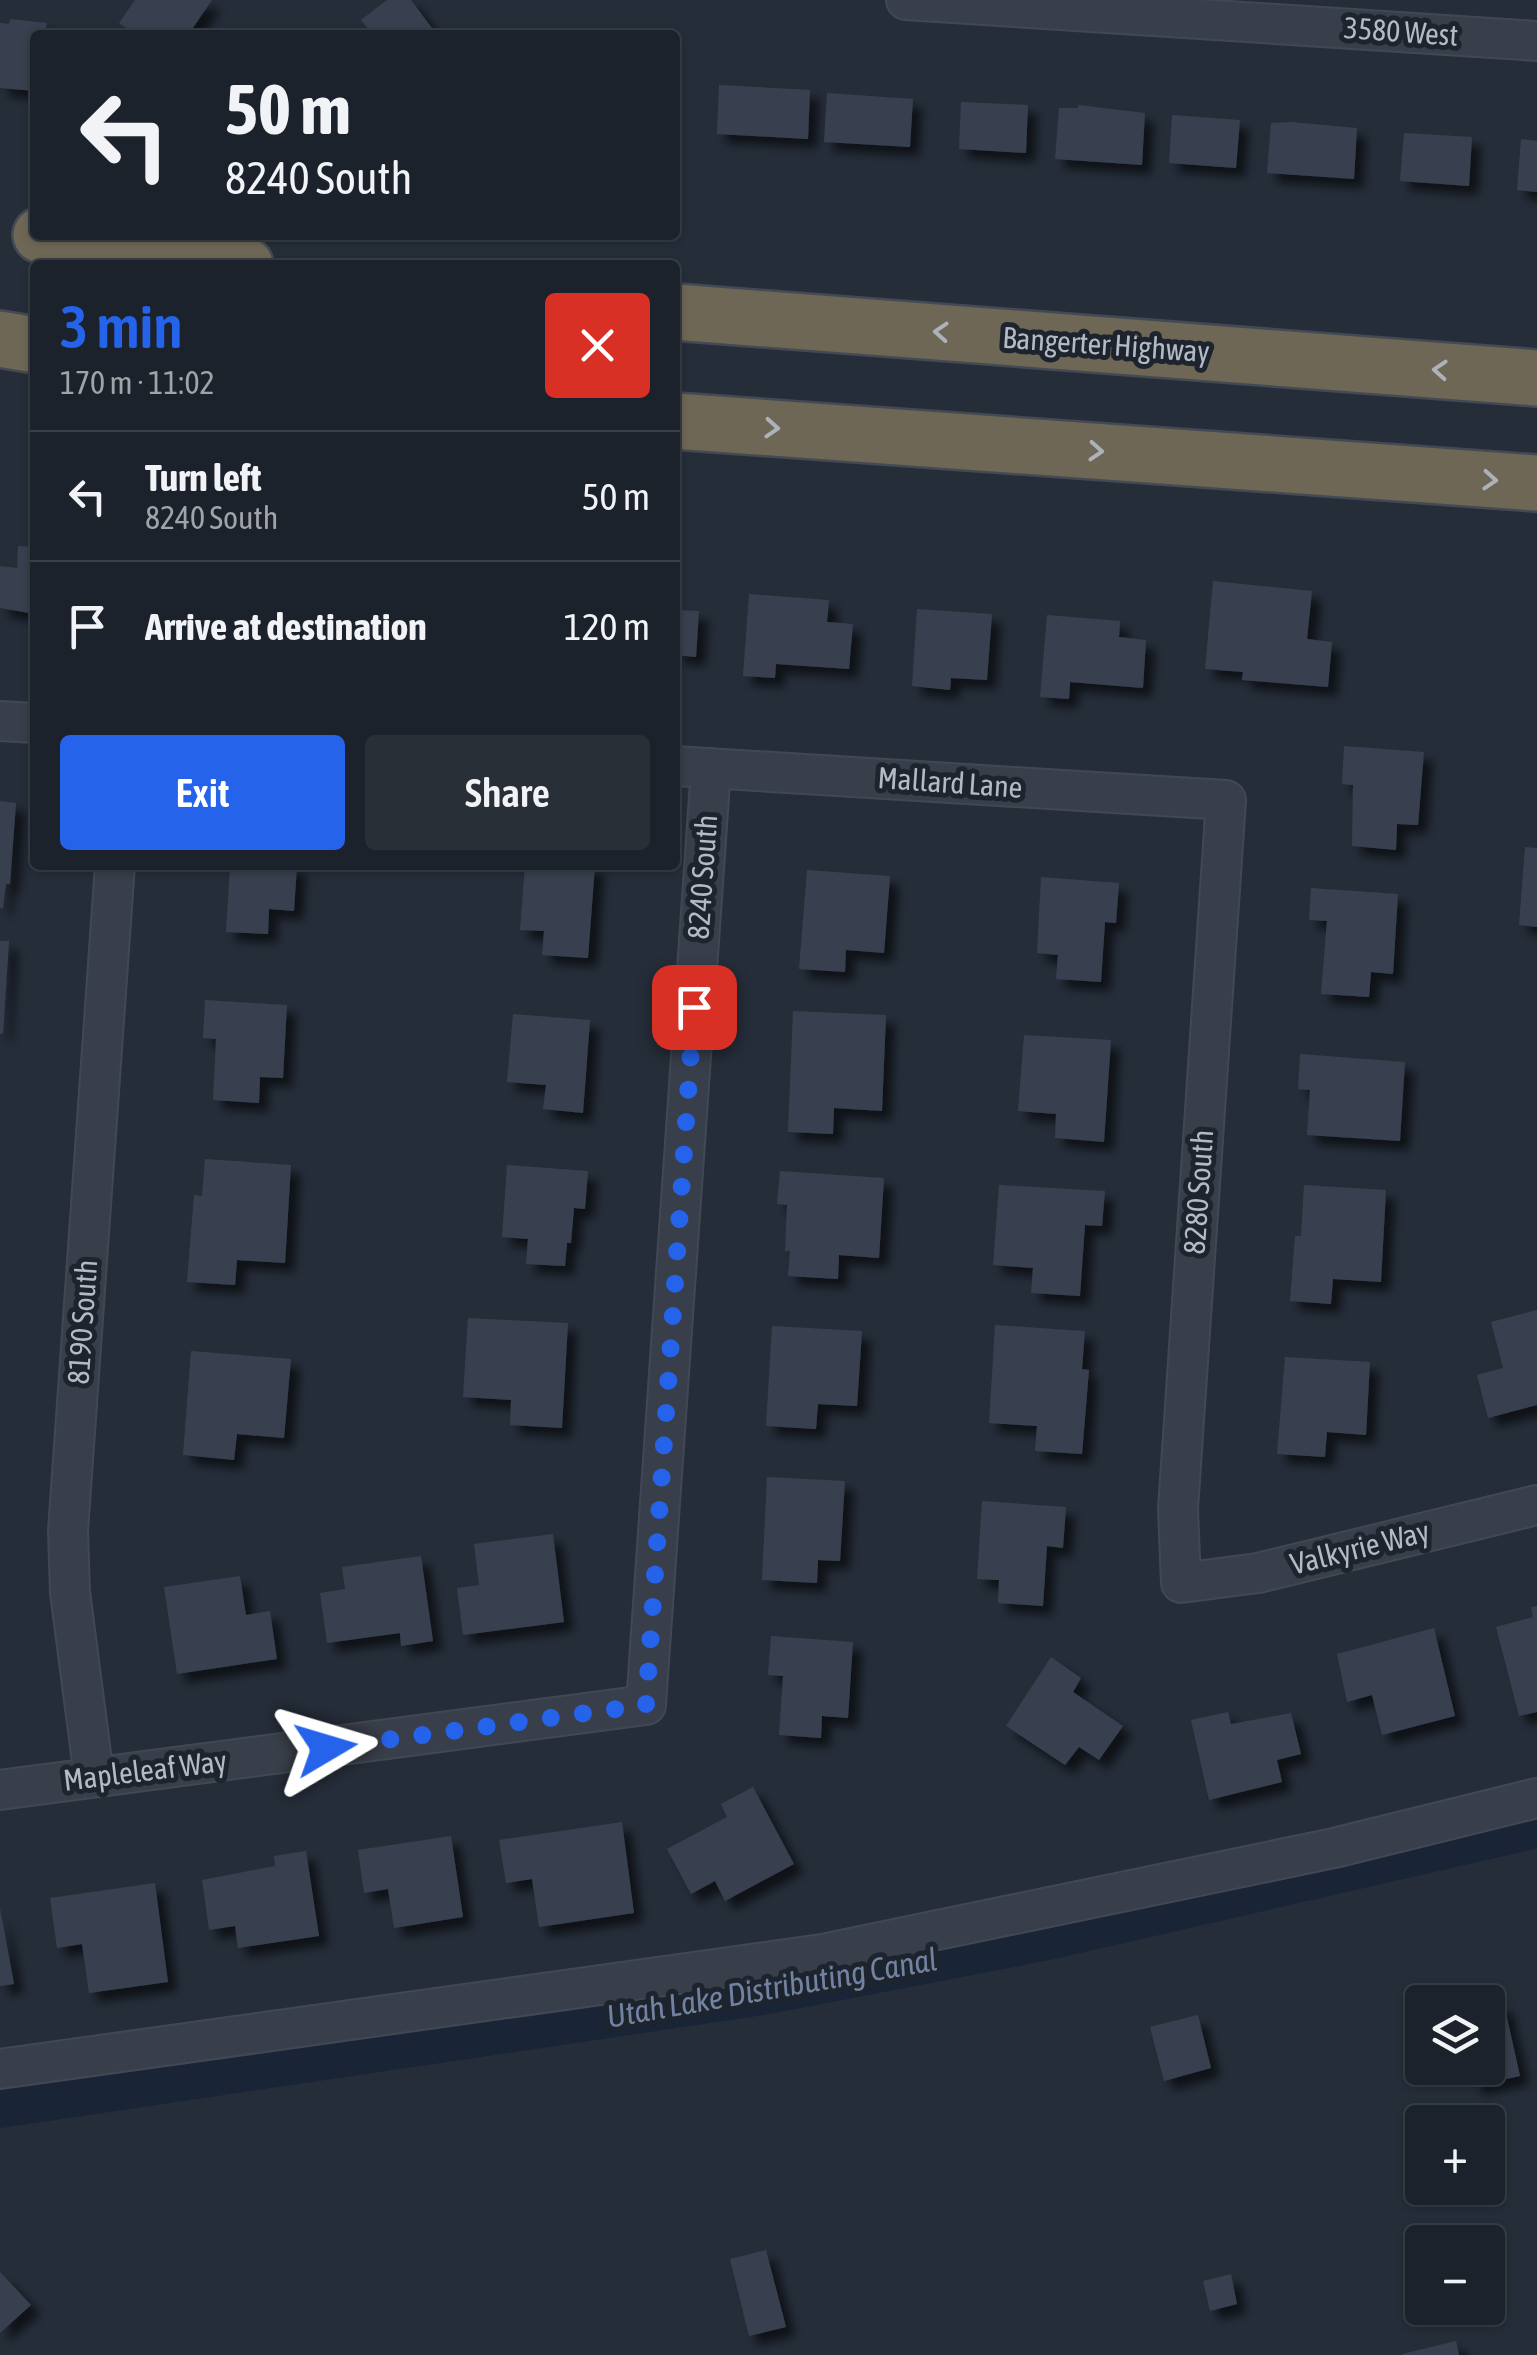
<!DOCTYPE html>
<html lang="en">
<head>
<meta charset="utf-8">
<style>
	:root { --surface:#1c222b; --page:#292f37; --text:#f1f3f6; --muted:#a0a4a9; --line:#3a3f47; --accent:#2563eb }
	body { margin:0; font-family:"Asap Condensed",sans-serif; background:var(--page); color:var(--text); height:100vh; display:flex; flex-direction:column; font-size:38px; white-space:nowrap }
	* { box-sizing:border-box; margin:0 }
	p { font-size:32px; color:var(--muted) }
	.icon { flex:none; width:55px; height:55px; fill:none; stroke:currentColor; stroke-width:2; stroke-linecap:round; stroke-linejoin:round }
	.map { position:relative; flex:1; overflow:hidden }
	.drawer { position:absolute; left:30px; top:260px; width:650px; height:610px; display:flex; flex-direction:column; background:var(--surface); border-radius:10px; box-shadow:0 2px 8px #0004,0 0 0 2px var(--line) }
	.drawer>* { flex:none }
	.top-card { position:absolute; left:30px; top:30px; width:650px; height:210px; border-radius:10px; box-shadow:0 2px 8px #0004,0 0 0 2px var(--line); background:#1c222b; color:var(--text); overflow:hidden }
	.fabs { position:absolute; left:1405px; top:1985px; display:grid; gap:20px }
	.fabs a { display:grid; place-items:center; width:100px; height:100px; border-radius:10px; background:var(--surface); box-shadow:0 2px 8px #0004,0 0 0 2px var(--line); font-size:50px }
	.pin { position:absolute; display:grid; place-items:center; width:85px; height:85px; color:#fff; margin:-42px; border-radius:20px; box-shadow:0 5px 15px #0006 }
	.me { position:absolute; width:110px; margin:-55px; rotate:83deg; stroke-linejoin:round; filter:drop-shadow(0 0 8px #0008) }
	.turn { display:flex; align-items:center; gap:35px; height:210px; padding:0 30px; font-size:45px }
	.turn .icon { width:130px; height:130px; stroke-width:2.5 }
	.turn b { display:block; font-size:70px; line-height:85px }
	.round { display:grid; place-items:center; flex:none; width:105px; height:105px; border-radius:10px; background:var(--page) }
	.head { display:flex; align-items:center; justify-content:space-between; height:170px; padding:0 30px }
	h1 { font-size:60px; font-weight:600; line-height:75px; color:var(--accent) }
	.primary-button { display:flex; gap:20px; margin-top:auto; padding:20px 30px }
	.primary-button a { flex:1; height:115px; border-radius:10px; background:var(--accent); color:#fff; font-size:40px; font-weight:600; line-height:115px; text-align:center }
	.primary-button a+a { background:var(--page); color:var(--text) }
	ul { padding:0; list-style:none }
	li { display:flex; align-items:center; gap:30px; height:130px; padding:0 30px; border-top:2px solid var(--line) }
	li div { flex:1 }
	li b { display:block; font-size:38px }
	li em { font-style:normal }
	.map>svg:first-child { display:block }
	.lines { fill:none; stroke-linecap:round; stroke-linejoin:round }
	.canal { stroke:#192436; stroke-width:42 }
	.building { fill:#384050; filter:url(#shadow) }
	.minor-casing { stroke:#424853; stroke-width:42 }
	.highway-casing { stroke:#444a54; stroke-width:60 }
	.minor { stroke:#393f4a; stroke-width:38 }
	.highway { stroke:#6f6756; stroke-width:55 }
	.oneway { stroke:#adb2ba }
	.route { stroke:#2563eb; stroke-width:18; stroke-dasharray:0 32.4 }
	.labels { text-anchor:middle; stroke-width:10; stroke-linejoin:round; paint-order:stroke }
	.street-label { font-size:30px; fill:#b4bac5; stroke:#1e242e }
	.water-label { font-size:32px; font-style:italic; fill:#7183a1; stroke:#1e242e }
</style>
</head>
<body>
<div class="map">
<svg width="1537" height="2355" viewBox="0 0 1537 2355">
	<defs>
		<filter id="shadow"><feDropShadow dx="9" dy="9" stdDeviation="5" flood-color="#0009"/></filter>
	</defs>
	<rect width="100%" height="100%" fill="#252d39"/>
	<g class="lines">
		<path class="canal" d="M 0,2107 L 763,1994 L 1043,1940 L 1537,1827"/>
	</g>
	<path class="building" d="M 135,0 L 212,0 L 188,35 L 136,35 L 119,23 Z
		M 387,0 L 411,0 L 437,35 L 373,35 L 361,20 Z
		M 10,19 L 47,23 L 46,28 L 83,33 L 35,35 L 35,91 L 0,88 L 0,23 L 9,24 Z
		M 719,85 L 810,90 L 808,139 L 717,134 Z
		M 827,93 L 913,99 L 910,147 L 824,142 Z
		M 961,102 L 1028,105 L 1026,153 L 959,149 Z
		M 1078,105 L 1145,113 L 1142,165 L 1055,159 L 1059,108 L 1078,108 Z
		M 1172,115 L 1240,120 L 1236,168 L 1169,163 Z
		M 1291,122 L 1357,128 L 1354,179 L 1267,173 L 1271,123 Z
		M 1404,133 L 1472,137 L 1469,186 L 1400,181 Z
		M 1521,139 L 1537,141 L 1537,192 L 1517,190 Z
		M 18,546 L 35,547 L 35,614 L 0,608 L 0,566 L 17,568 Z
		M 1213,581 L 1312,591 L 1307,639 L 1332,642 L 1328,687 L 1242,680 L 1243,672 L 1205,669 Z
		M 749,594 L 829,600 L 827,622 L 853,624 L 849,669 L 776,664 L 775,678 L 743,676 Z
		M 917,609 L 992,614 L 987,680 L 951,678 L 950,690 L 912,686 Z
		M 675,610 L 699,611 L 696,657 L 675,655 Z
		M 1047,615 L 1120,621 L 1119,637 L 1146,640 L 1143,688 L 1070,682 L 1069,699 L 1040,697 Z
		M 1344,746 L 1424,752 L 1418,825 L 1397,824 L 1396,850 L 1352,846 L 1353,785 L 1342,784 Z
		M 0,801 L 16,803 L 10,884 L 6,884 L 3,908 L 0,908 Z
		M 1525,847 L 1537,848 L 1537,927 L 1519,925 Z
		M 230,865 L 297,865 L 294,911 L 269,909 L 268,934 L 226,932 Z
		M 525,865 L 595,865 L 588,958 L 542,955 L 544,931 L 520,930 Z
		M 807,870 L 890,876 L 884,953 L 846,950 L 845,972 L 799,969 Z
		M 1041,877 L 1119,883 L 1116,923 L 1105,922 L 1101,982 L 1056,979 L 1058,955 L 1037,953 Z
		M 1311,888 L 1398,894 L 1393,974 L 1371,972 L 1369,997 L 1321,994 L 1327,921 L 1309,920 Z
		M 0,941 L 9,941 L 3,1034 L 0,1034 Z
		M 205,1000 L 287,1005 L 283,1078 L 260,1077 L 259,1103 L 213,1100 L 216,1039 L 203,1038 Z
		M 793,1011 L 886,1015 L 882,1111 L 834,1108 L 833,1134 L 788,1132 Z
		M 513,1014 L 590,1020 L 583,1113 L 543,1109 L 546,1085 L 507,1082 Z
		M 1024,1035 L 1111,1040 L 1104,1142 L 1055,1138 L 1056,1114 L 1018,1111 Z
		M 1300,1054 L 1405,1062 L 1400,1141 L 1307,1135 L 1310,1090 L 1298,1089 Z
		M 205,1159 L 291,1165 L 285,1263 L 237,1260 L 235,1285 L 187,1282 L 194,1195 L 202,1196 Z
		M 507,1165 L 588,1171 L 585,1209 L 574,1208 L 571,1243 L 567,1243 L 565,1266 L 526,1264 L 528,1239 L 502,1237 Z
		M 780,1171 L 884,1178 L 879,1258 L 839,1255 L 838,1279 L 788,1276 L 790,1251 L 785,1251 L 787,1205 L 777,1204 Z
		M 999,1185 L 1105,1191 L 1102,1226 L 1085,1225 L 1080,1296 L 1031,1293 L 1033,1268 L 993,1265 Z
		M 1304,1185 L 1386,1190 L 1381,1282 L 1333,1279 L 1331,1304 L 1290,1301 L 1295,1236 L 1301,1236 Z
		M 1537,1310 L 1537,1405 L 1488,1418 L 1477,1375 L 1503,1368 L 1491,1322 Z
		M 468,1318 L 568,1323 L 562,1428 L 510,1425 L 511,1400 L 463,1397 Z
		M 995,1325 L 1085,1331 L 1082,1369 L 1089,1370 L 1082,1454 L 1035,1451 L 1037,1426 L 989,1423 Z
		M 772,1326 L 862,1331 L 857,1406 L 818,1404 L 816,1429 L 766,1426 Z
		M 191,1351 L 291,1359 L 284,1438 L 237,1434 L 234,1460 L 183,1455 Z
		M 1285,1357 L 1370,1362 L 1366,1435 L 1327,1432 L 1325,1457 L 1277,1454 Z
		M 767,1477 L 845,1481 L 840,1561 L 818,1560 L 817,1583 L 762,1580 Z
		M 982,1501 L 1066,1507 L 1063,1548 L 1047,1546 L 1043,1606 L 998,1603 L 999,1580 L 977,1579 Z
		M 553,1534 L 564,1622 L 463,1635 L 457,1588 L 479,1585 L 474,1544 Z
		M 421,1556 L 433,1641 L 401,1646 L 400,1633 L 327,1643 L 320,1593 L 345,1589 L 342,1567 Z
		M 240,1576 L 246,1615 L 270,1611 L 277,1659 L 177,1674 L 164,1587 Z
		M 1537,1606 L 1537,1712 L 1519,1716 L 1496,1627 L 1533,1617 L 1531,1607 Z
		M 1434,1628 L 1455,1716 L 1382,1735 L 1372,1695 L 1347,1702 L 1337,1654 Z
		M 771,1636 L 853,1642 L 848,1718 L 822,1716 L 821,1738 L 779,1735 L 783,1676 L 768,1675 Z
		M 1051,1657 L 1081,1678 L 1073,1692 L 1123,1726 L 1099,1760 L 1079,1747 L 1065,1765 L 1006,1726 Z
		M 1228,1712 L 1231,1724 L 1291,1713 L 1301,1754 L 1277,1760 L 1282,1782 L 1209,1800 L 1191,1720 Z
		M 753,1787 L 794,1864 L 725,1901 L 715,1881 L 691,1894 L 667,1849 L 727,1817 L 721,1804 Z
		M 622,1822 L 634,1913 L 539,1927 L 532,1879 L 506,1883 L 499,1840 Z
		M 451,1836 L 463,1917 L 394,1928 L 388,1889 L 364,1893 L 358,1850 Z
		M 306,1851 L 319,1936 L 238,1948 L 235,1926 L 209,1930 L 202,1880 L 275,1866 L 274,1856 Z
		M 155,1883 L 168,1982 L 89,1993 L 82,1944 L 57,1948 L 50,1898 Z
		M 0,1908 L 14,1984 L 0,1986 Z
		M 1504,2004 L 1520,2076 L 1474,2086 L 1470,2068 L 1488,2068 L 1488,2007 Z
		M 1198,2015 L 1211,2068 L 1164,2081 L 1150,2027 Z
		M 766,2250 L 786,2327 L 749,2336 L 730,2259 Z
		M 0,2272 L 31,2305 L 0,2333 Z
		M 1231,2274 L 1237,2304 L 1210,2311 L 1203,2281 Z
		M 1456,2341 L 1459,2355 L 1403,2355 L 1402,2354 Z"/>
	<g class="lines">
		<defs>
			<path id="minor" d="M 906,0 L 1537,41
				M 0,721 L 35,723
				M 675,766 L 1226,800 L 1178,1509 L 1181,1583 L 1258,1573 L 1537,1505
				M 94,1777 L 70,1592 L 68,1531 L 115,865
				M 0,1790 L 646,1705 L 711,768
				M 0,2069 L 822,1954 L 1334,1848 L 1537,1798"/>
			<path id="highway" d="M 41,235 L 245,265
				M 675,312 L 1537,378
				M 0,339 L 35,345
				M 675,421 L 1537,483"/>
		</defs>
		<use href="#minor" class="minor-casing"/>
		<use href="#highway" class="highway-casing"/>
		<use href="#minor" class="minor"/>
		<use href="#highway" class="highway"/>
	</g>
	<defs><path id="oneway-chevron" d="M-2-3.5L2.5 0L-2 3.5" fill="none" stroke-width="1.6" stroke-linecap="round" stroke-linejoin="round" transform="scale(2.5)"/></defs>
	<g class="oneway">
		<use href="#oneway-chevron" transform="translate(941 332) rotate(-176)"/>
		<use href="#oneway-chevron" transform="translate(1440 370) rotate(-176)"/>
		<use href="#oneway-chevron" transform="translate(772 428) rotate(4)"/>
		<use href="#oneway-chevron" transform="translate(1096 451) rotate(4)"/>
		<use href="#oneway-chevron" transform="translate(1490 480) rotate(4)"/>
	</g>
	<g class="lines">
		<path class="route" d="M 326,1748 L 646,1705 L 694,1007"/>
	</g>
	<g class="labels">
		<g class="street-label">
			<text transform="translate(1401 32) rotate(4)" y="10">3580 West</text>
			<text transform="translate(1106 345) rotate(4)" y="10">Bangerter Highway</text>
			<text transform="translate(950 783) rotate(4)" y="10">Mallard Lane</text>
			<text transform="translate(703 877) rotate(-86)" y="10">8240 South</text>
			<text transform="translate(1199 1192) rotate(-86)" y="10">8280 South</text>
			<text transform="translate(83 1322) rotate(-86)" y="10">8190 South</text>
			<text transform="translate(1360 1548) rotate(-14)" y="10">Valkyrie Way</text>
			<text transform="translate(145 1771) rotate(-7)" y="10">Mapleleaf Way</text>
		</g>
		<g class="water-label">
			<text transform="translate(772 1988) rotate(-10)" y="11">Utah Lake Distributing Canal</text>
		</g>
	</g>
</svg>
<div class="fabs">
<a><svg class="icon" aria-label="layers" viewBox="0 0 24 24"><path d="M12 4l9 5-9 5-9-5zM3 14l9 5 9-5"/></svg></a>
<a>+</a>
<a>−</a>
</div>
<div class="pin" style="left:694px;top:1007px;background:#d93025"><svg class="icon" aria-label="arrive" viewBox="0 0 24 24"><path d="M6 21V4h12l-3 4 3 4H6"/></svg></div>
<svg class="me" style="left:326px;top:1748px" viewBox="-20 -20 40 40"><path d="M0-17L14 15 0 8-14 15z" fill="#2563eb" stroke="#fff" stroke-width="4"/></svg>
<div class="top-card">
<div class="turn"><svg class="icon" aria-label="left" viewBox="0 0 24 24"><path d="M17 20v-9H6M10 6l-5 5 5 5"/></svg><div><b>50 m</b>8240 South</div></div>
</div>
<section class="drawer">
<div class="head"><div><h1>3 min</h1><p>170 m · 11:02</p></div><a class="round" style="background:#d93025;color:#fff"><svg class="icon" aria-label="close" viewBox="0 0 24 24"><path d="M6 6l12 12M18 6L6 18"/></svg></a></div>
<ul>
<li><svg class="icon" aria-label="left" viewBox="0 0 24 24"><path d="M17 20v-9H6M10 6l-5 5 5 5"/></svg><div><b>Turn left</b><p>8240 South</p></div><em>50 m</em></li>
<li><svg class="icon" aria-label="arrive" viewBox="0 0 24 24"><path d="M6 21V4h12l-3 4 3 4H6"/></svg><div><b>Arrive at destination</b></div><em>120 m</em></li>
</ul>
<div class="primary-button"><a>Exit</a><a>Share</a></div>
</section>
</div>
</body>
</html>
